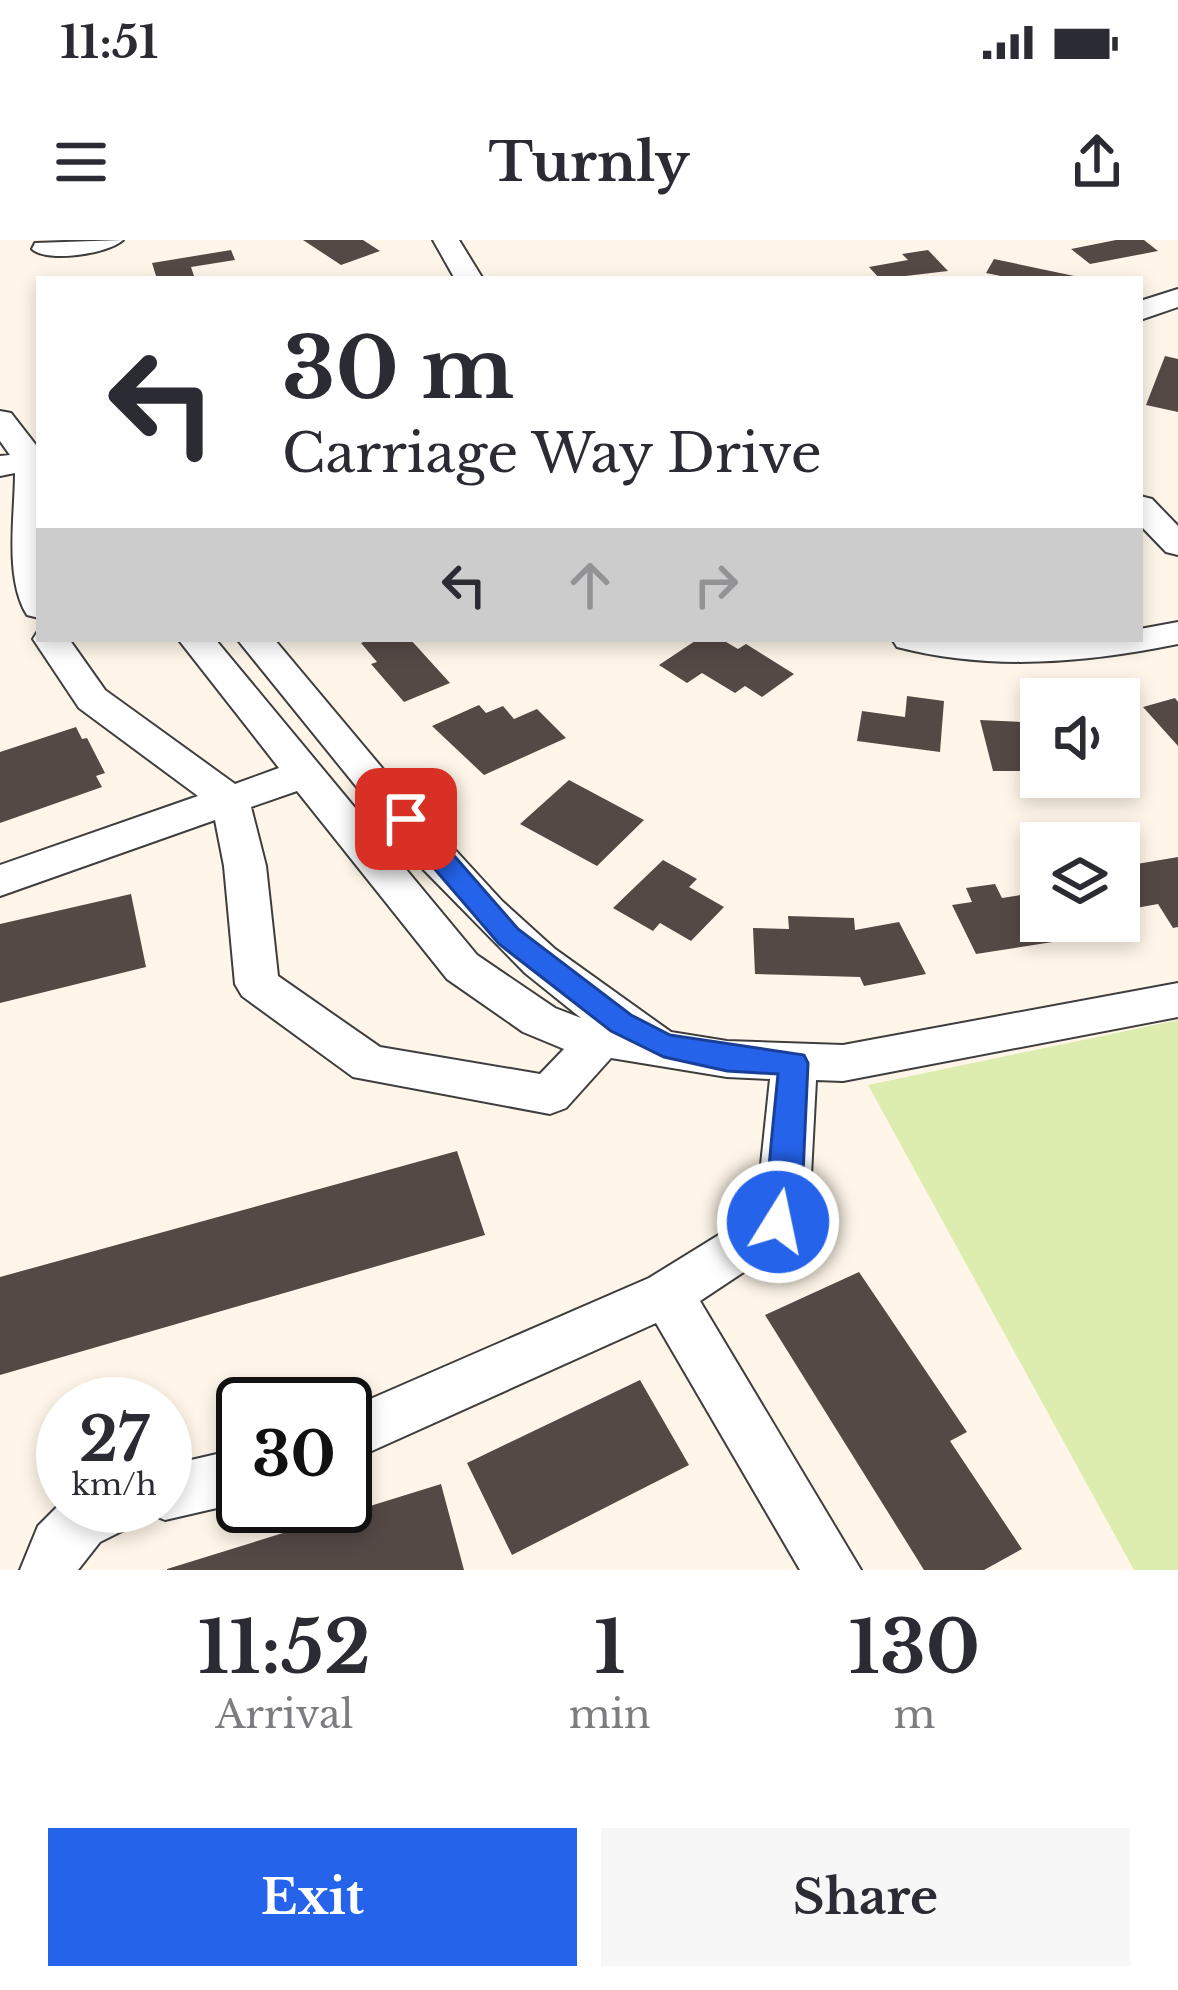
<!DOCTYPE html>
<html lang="en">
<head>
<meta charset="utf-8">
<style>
	:root { --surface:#fff; --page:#f7f7f7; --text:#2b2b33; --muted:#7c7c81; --accent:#2563eb }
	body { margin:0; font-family:"Libre Baskerville",serif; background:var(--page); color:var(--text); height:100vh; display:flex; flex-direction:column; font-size:45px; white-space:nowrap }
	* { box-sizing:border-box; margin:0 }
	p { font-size:39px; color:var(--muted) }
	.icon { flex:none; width:66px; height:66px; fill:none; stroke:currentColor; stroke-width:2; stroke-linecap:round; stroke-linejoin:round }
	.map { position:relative; height:1330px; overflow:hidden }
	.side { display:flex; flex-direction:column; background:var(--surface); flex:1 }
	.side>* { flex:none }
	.hud { position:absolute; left:36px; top:36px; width:1107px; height:366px; border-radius:0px; box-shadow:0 6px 18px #0003; background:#fff; color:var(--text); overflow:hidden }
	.fabs { position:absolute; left:1020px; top:438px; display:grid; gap:24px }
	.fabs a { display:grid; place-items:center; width:120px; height:120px; border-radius:0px; background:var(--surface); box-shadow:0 6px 18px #0003; font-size:60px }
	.speed { position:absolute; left:36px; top:1137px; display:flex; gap:24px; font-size:60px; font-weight:700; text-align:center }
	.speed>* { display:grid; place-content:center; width:156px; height:156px; border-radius:50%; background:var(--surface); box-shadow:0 6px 18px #0003; line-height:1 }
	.speed small { font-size:30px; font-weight:400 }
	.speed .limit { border:6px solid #111; border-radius:18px; background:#fff; color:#111 }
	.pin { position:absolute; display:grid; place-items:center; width:102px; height:102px; color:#fff; margin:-51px; border-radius:24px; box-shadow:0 6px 18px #0006 }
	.me { position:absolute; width:132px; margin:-66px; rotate:10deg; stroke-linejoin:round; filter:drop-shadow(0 0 9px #0008) }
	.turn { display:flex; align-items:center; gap:42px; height:252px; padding:0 48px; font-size:54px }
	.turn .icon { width:156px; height:156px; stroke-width:2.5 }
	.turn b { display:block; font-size:84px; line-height:102px }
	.lanes { display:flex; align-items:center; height:114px; padding:0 48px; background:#0003; justify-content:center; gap:60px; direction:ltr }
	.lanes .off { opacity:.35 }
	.eta { display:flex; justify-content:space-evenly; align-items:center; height:204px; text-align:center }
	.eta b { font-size:72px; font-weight:700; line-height:84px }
	.primary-button { display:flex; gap:24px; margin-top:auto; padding:24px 48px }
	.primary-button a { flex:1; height:138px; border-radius:0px; background:var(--accent); color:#fff; font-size:48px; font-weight:700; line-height:138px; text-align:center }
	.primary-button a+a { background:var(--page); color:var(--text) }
	.status { display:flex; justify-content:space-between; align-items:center; height:84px; padding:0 60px; background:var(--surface); direction:ltr }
	.status svg { height:33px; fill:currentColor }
	header { display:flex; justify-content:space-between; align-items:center; height:156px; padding:0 48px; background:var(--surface); font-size:54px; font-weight:700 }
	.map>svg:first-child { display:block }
	.green { fill:#dcedaf }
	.building { fill:#554946 }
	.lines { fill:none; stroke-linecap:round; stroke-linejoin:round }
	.minor-casing { stroke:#3e3e3e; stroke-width:4 }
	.minor { fill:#fff; fill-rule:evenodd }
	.route { fill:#2563eb; stroke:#184099; stroke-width:3 }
</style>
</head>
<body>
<div class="status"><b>11:51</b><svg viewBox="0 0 49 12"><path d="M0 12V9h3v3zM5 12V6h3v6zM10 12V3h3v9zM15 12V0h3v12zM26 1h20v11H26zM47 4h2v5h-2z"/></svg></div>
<header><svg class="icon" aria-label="menu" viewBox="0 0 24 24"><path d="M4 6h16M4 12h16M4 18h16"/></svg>Turnly<svg class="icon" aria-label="share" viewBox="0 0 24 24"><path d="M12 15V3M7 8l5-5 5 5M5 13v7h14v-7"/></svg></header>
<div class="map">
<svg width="1178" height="1330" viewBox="0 0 1178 1330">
	<rect width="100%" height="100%" fill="#fff6e9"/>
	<path class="green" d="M 1178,780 L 1178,1330 L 1134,1330 L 868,845 Z"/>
	<path class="building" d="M 303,0 L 363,0 L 380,11 L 341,25 Z
		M 1116,0 L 1144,0 L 1158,11 L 1090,24 L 1071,9 Z
		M 231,10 L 235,20 L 191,27 L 195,39 L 157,39 L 152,23 Z
		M 928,10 L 948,31 L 880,39 L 869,27 L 908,20 L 902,14 Z
		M 994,19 L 1079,37 L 1079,39 L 1015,39 L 986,33 Z
		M 1165,116 L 1178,119 L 1178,172 L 1146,165 Z
		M 371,399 L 410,399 L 450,443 L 404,462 L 371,424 L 377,422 L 361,403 Z
		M 698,399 L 721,399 L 738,409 L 746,404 L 794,434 L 762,457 L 745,446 L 735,453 L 702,433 L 687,443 L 659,425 Z
		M 907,456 L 944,461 L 940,512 L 857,501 L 862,471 L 905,477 Z
		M 1175,458 L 1178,462 L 1178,506 L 1143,467 Z
		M 479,465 L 486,473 L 503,466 L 514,479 L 537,469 L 566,498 L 484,535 L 432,486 Z
		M 980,480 L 1041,483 L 1041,531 L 993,531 Z
		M 76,487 L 82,499 L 87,498 L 105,533 L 96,536 L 102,547 L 0,583 L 0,512 Z
		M 569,540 L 644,580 L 597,626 L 520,584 Z
		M 1178,617 L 1178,687 L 1173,688 L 1158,664 L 1119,671 L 1119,627 Z
		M 663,620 L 697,639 L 689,647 L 724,667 L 691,701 L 660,683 L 653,691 L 613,668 Z
		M 995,644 L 1002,658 L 1034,653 L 1041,681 L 1048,681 L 1059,701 L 976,714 L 952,665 L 972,662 L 966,648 Z
		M 131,654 L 146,727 L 0,763 L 0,684 Z
		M 788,676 L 854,678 L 855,690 L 899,682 L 926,734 L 864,746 L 860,737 L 755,734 L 753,688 L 789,689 Z
		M 457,911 L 485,995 L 0,1135 L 0,1037 Z
		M 859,1032 L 967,1192 L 950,1201 L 1022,1309 L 984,1330 L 924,1330 L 765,1075 Z
		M 640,1140 L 689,1225 L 512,1315 L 467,1223 Z
		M 441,1244 L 464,1330 L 167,1330 L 167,1329 Z"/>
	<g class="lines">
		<defs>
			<path id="minor" d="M 123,0 C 108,14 47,23 32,9 L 35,3 Z
				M 433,0 L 459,0 L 483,39 L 455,39 Z
				M 1178,49 L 1178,67 L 1140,80 L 1140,61 Z
				M 0,171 L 11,173 L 39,209 L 39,378 L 27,375 C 4,338 15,275 15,233 L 0,236 L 0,216 L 10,215 L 0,201 Z
				M 1140,256 L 1152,259 L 1178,286 L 1178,315 L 1166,312 L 1140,285 Z
				M 1178,382 L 1178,404 C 1086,423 989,431 897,407 L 892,399 L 1140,399 L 1140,389 Z
				M 38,391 L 39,399 L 69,399 L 105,450 L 235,544 L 279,528 L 178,399 L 215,399 L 477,715 L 555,768 L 581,778 L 525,733 L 423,629 L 237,399 L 274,399 L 403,553 L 502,661 L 555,709 L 671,792 L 727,801 L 843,805 L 1178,743 L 1178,777 L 843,841 L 816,840 L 811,935 L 795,998 L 700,1061 L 861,1330 L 800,1330 L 656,1083 L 345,1223 L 345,1170 L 649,1038 L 756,972 L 770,839 L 727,837 L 611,818 L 566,868 L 550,874 L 353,837 L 242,756 L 235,744 L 224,626 L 215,580 L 0,656 L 0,625 L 198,556 L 79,468 L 33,399 ZM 297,551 L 447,739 L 523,792 L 564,809 L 540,834 L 380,807 L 278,736 L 266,626 L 251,567 Z
				M 243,1208 L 243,1262 L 165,1280 L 145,1272 L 143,1266 L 165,1266 L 165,1226 Z
				M 63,1261 L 63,1266 L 142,1266 L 134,1285 L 100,1302 L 78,1330 L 20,1330 L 38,1286 Z"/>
		</defs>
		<use href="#minor" class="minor-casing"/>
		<use href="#minor" class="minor"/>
	</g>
	<path class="route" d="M 406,569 L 416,572 L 518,689 L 631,775 L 670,795 L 804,815 L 808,823 L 803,934 L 789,992 L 778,996 L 766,992 C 762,983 776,857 778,834 L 727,831 L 664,817 L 611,791 L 499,704 L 397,585 L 393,579 Z"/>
</svg>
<div class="fabs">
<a><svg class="icon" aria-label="sound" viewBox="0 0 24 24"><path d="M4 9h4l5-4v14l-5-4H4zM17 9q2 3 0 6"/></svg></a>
<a><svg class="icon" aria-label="layers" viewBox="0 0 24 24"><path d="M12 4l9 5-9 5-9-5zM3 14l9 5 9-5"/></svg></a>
</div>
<div class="speed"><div>27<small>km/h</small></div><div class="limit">30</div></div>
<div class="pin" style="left:406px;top:579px;background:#d93025"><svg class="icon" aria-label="arrive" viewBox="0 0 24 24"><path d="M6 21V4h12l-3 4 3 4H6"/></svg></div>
<svg class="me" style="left:778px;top:982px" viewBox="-20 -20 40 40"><circle r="17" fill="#2563eb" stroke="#fff" stroke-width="3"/><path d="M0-11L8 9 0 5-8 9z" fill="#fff"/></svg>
<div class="hud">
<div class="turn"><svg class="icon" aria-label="left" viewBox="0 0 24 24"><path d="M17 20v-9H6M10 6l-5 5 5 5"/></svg><div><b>30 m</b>Carriage Way Drive</div></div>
<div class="lanes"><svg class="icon" aria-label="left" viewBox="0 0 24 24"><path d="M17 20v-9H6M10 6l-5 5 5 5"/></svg><svg class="icon off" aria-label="ahead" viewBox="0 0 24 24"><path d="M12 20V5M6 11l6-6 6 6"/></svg><svg class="icon off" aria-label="right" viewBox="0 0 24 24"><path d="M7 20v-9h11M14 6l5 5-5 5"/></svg></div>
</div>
</div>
<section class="side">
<div class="eta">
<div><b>11:52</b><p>Arrival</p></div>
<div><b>1</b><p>min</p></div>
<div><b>130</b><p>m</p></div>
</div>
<div class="primary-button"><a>Exit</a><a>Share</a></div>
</section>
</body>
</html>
